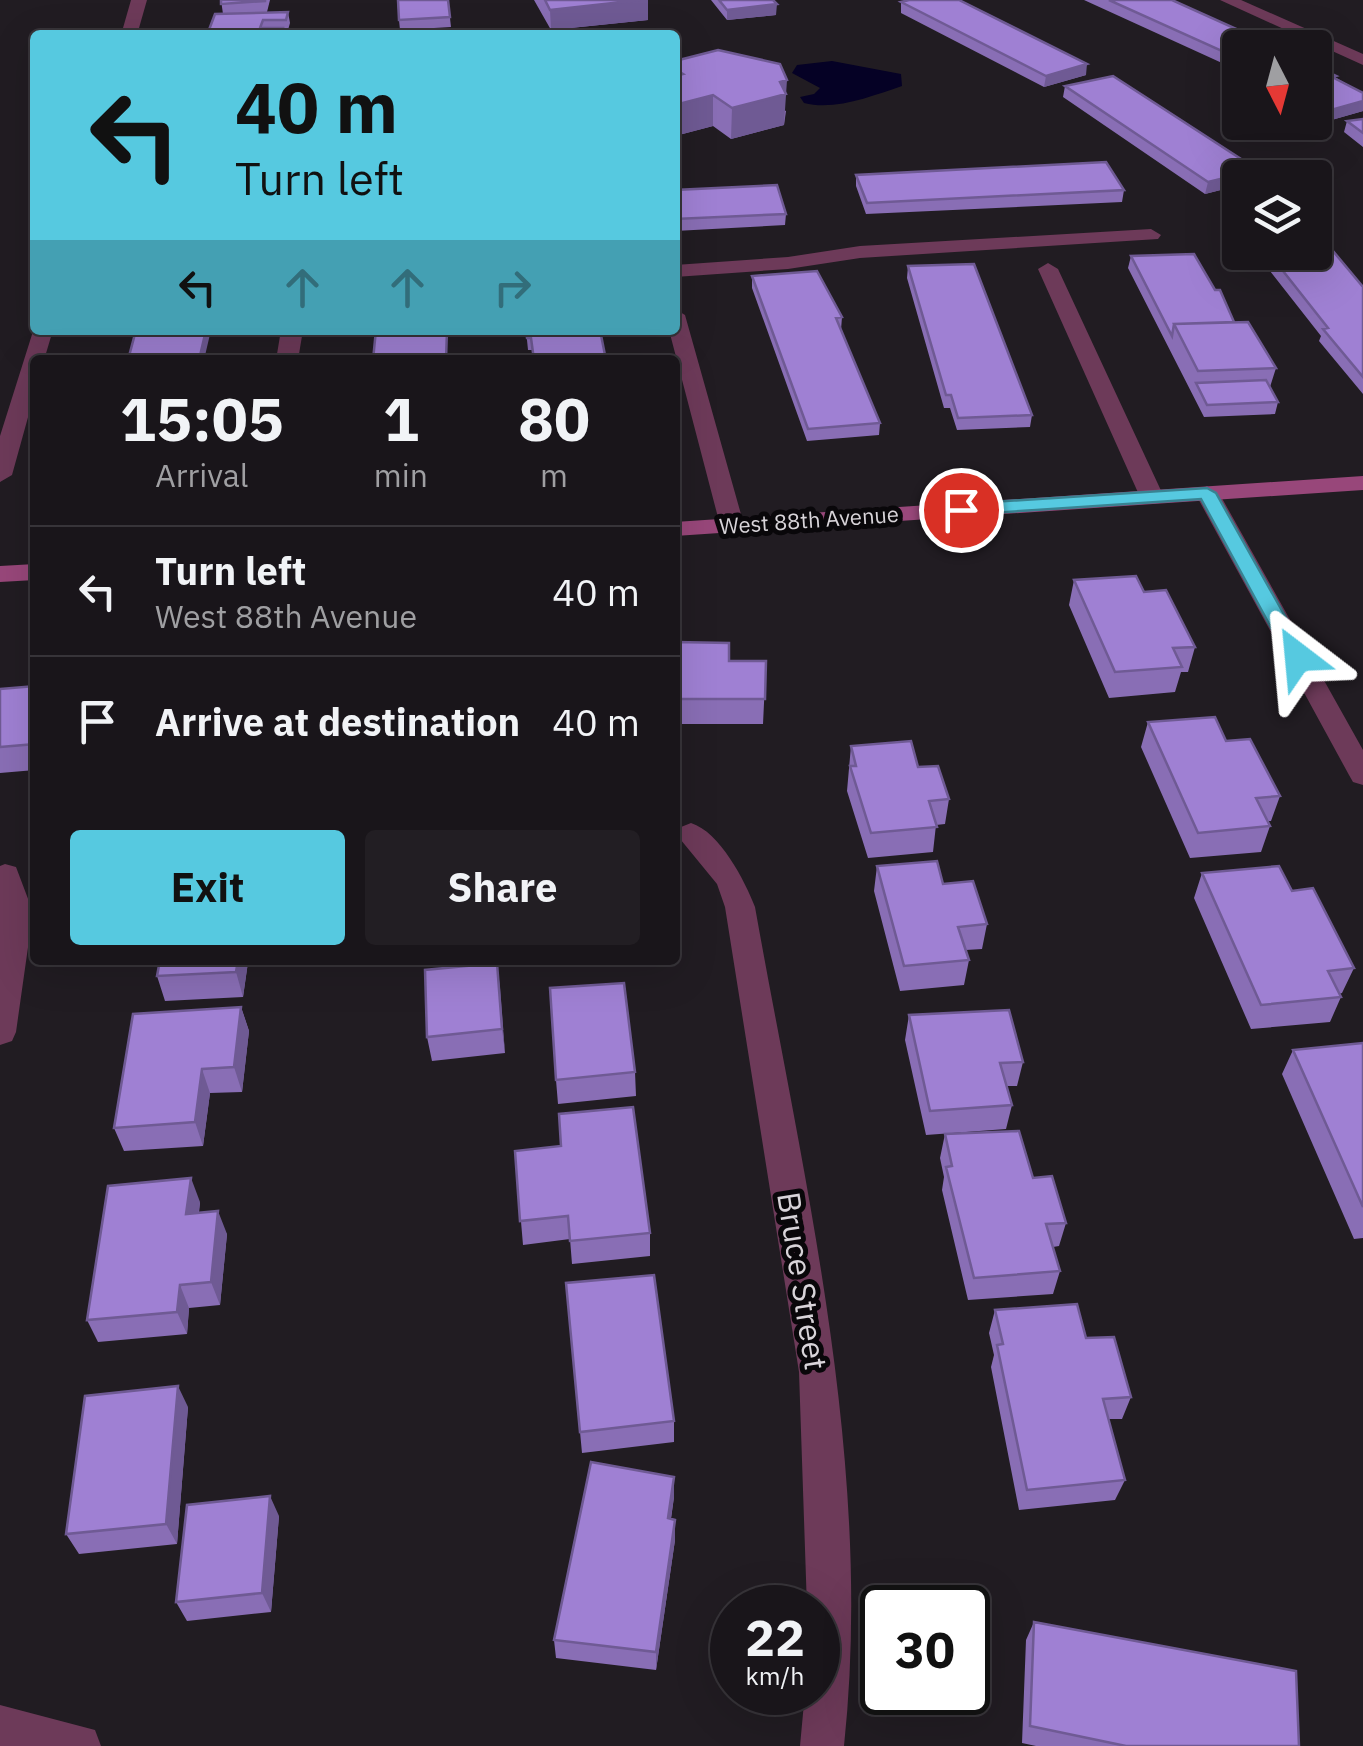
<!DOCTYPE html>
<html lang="en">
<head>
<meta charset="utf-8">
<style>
	:root { --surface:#19151a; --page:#221e23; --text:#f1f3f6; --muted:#9f9fa2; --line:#373439; --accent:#56c9e0 }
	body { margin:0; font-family:"IBM Plex Sans",sans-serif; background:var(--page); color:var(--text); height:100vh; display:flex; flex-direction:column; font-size:38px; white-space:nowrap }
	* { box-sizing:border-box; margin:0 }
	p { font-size:32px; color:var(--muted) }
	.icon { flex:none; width:55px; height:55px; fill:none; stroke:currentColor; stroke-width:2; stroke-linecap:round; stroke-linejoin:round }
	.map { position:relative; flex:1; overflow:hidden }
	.panel { position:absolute; left:30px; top:355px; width:650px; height:610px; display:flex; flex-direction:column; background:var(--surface); border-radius:10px; box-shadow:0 10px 40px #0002,0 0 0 2px var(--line) }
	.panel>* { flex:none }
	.guide { position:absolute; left:30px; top:30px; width:650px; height:305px; border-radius:10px; box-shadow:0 10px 40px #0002,0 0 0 2px var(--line); background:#56c9e0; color:#111; overflow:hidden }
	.needle { width:65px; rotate:174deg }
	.fabs { position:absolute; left:1222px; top:30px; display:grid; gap:20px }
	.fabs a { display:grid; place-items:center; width:110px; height:110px; border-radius:10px; background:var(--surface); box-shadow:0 10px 40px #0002,0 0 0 2px var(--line); font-size:50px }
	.speed { position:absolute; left:710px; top:1585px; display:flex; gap:20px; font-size:50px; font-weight:700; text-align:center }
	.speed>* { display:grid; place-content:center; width:130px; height:130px; border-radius:50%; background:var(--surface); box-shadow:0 10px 40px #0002,0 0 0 2px var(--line); line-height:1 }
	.speed small { font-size:25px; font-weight:400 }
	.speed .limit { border:5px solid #111; border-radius:15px; background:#fff; color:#111 }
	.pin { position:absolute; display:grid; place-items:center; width:85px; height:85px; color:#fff; margin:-42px; border:5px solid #fff; border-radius:50%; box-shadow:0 2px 10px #0007 }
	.me { position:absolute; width:110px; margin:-55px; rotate:331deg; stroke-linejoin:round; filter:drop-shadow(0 0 8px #0008) }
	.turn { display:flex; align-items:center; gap:35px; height:210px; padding:0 40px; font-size:45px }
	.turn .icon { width:130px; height:130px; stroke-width:2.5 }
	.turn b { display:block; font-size:70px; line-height:85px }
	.lanes { display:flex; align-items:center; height:95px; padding:0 40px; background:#0003; justify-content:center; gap:50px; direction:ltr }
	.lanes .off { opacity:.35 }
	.eta { display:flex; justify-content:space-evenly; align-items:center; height:170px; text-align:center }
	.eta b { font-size:60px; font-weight:700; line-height:70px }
	.button { display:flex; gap:20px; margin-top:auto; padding:20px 40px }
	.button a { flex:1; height:115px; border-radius:10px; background:var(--accent); color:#111; font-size:40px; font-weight:700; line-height:115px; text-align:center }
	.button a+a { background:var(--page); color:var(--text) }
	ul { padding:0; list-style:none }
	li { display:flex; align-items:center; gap:30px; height:130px; padding:0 40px; border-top:2px solid var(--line) }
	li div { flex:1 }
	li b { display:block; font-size:38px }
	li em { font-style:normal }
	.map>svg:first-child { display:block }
	.water { fill:#050125 }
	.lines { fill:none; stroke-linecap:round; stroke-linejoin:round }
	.minor { fill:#6d3a59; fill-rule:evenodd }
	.secondary { fill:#98477a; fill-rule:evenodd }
	.wall { fill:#896eb5 }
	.shaded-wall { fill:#6f5a94 }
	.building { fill:#9f80d3; stroke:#6f5a94; stroke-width:2.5 }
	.route { fill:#56c9e0; stroke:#388392; stroke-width:2.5 }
	.labels { text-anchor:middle; stroke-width:10; stroke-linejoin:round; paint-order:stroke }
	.far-street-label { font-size:22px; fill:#d8d4d9; stroke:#09070a }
	.near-street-label { font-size:32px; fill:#d8d4d9; stroke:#09070a }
</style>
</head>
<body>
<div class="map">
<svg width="1363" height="1746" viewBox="0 0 1363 1746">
	<rect width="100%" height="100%" fill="#211c22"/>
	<path class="water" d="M 832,61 L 901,74 L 902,86 C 872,96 835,111 804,103 L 800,97 L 814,94 L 820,88 L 792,73 L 797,65 Z"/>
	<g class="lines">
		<path class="minor" d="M 131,0 L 147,0 L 137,35 L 121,35 Z
			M 1220,0 L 1241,0 L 1363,54 L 1363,65 Z
			M 1151,229 L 1161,235 L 1158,239 L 860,258 L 788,269 L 675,277 L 675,265 L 788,257 L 860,246 Z
			M 1048,263 L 1058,269 L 1164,497 L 1160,502 L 1152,504 L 1140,497 L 1038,269 Z
			M 675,309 L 685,315 L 744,525 L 741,530 L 732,532 L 720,525 L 669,330 L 675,330 Z
			M 35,325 L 35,330 L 53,330 L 44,360 L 35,360 L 35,392 L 12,475 L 0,482 L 0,436 Z
			M 281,330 L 303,330 L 298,360 L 276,360 Z
			M 1207,486 L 1219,493 L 1363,750 L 1363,785 L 1353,782 L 1349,775 L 1195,493 Z
			M 691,823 C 720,832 745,881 755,907 C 804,1182 874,1465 844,1746 L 800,1746 L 805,1692 L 818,1692 L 818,1608 L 807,1608 L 799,1372 L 725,907 L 717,884 L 676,834 L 681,827 Z
			M 5,864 L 16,867 L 33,912 L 16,1032 L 12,1041 L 0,1045 L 0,866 Z
			M 0,1705 L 95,1730 L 101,1746 L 0,1746 Z"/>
		<path class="secondary" d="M 1363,476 L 1363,490 L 675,536 L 675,522 Z
			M 35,564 L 35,580 L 0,582 L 0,566 Z"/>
	</g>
	<path class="wall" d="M 221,0 L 270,0 L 267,12 L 242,13 L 288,12 L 290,23 L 288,30 L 284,30 L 284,35 L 207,35 L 223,14 Z
		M 397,0 L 448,0 L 451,27 L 400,30 Z
		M 534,0 L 648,0 L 648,20 L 551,30 Z
		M 711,0 L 773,0 L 776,15 L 727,20 Z
		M 1084,0 L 1172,0 L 1263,41 L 1261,48 L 1240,48 L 1222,63 Z
		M 901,2 L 1086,75 L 1044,87 L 901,13 Z
		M 1240,60 L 1240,74 L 1236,72 L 1238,61 Z
		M 675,61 L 786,111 L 784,125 L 731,139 L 713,126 L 675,136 Z
		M 1315,66 L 1363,93 L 1363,111 L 1328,121 L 1315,114 Z
		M 1065,86 L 1240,178 L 1240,185 L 1205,194 L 1063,97 Z
		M 1363,119 L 1363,147 L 1344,132 L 1347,121 Z
		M 856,175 L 1124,190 L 1122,202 L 866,214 L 856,186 Z
		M 675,190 L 786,214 L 785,225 L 675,231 Z
		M 1265,252 L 1315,252 L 1363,287 L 1363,394 L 1319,341 L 1321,336 L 1263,262 Z
		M 1131,256 L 1234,322 L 1276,368 L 1270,387 L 1278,402 L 1275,414 L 1204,417 L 1128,268 Z
		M 908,266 L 1032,415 L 1030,427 L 957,430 L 950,408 L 944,408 L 907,278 Z
		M 752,276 L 842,317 L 841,330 L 880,423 L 879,435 L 807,441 L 752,288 Z
		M 526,330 L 606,360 L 533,360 L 532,350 L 528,350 Z
		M 1074,580 L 1144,592 L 1195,647 L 1188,672 L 1181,672 L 1175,692 L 1109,698 L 1069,605 Z
		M 675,642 L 729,661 L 766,661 L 763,724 L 675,724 Z
		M 35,686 L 35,770 L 0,773 L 0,689 Z
		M 1148,722 L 1226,741 L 1280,796 L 1271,821 L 1268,821 L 1270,826 L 1261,852 L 1190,858 L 1141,747 Z
		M 851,746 L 918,767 L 949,799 L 945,824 L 936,825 L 933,852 L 868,858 L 847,791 Z
		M 877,866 L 943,884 L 987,924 L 982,949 L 966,950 L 969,960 L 964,985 L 900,991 L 874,891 Z
		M 1202,873 L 1292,891 L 1354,968 L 1342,993 L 1339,994 L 1341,997 L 1330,1022 L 1251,1029 L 1194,898 Z
		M 160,960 L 270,960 L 270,962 L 248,962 L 243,997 L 165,1001 L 157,976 Z
		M 447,960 L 518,960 L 518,965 L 497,967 L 505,1053 L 432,1061 L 427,1037 L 448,968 Z
		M 241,1007 L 249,1031 L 242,1092 L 210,1093 L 203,1146 L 124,1151 L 114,1128 Z
		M 909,1015 L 1023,1062 L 1017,1086 L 1007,1086 L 1012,1105 L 1006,1129 L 926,1135 L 905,1040 Z
		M 1363,1043 L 1363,1238 L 1354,1239 L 1282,1074 L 1293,1050 Z
		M 635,1072 L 636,1096 L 558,1104 L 556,1080 Z
		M 945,1134 L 1033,1178 L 1066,1223 L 1059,1246 L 1053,1247 L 1060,1271 L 1053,1294 L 968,1300 L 942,1190 L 944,1177 L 940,1158 Z
		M 515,1151 L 650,1233 L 650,1256 L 572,1264 L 570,1239 L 523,1245 Z
		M 200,1202 L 199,1213 L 227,1234 L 220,1305 L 189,1308 L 187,1334 L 98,1342 L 87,1320 Z
		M 566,1283 L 674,1421 L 674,1442 L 582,1453 Z
		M 995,1310 L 1086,1338 L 1131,1397 L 1122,1419 L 1109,1419 L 1125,1480 L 1115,1500 L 1019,1510 L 991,1367 L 994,1355 L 989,1333 Z
		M 188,1407 L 177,1544 L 79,1554 L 66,1534 Z
		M 674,1477 L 674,1497 L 671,1519 L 675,1540 L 656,1670 L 556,1658 L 554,1640 Z
		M 279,1516 L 271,1612 L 187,1621 L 176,1602 Z
		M 1034,1622 L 1299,1746 L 1036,1746 L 1022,1743 L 1026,1640 Z"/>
	<path class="shaded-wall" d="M 640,0 L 648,0 L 648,20 L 551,30 L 550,10 Z
		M 777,4 L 776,15 L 727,20 L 727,10 Z
		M 1263,41 L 1261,48 L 1240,48 Z
		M 1240,48 L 1240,58 L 1222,63 L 1224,52 Z
		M 1087,64 L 1086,75 L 1044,87 L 1046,76 Z
		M 787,80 L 784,125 L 731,139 L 732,108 L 780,82 Z
		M 713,95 L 713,126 L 675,136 L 675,105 Z
		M 1363,101 L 1363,111 L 1328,121 L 1331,110 Z
		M 1258,170 L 1256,178 L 1240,178 L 1240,185 L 1205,194 L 1208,182 Z
		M 206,330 L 211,330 L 204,360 L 199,360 Z
		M 238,960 L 248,960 L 248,962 L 243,997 L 236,972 Z
		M 497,963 L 500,988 L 505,1053 L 502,1029 Z
		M 241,1007 L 249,1031 L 242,1092 L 234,1067 Z
		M 202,1069 L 210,1093 L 203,1146 L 195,1122 Z
		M 191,1178 L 200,1202 L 195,1237 L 186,1214 Z
		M 218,1211 L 227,1234 L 220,1305 L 211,1282 Z
		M 180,1285 L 189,1308 L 187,1334 L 177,1312 Z
		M 178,1386 L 188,1407 L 177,1544 L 166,1524 Z
		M 674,1477 L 674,1497 L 668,1538 L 668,1518 Z
		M 270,1496 L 279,1516 L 271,1612 L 262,1593 Z
		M 675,1520 L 675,1540 L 656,1670 L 656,1652 Z"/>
	<path class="building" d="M 221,0 L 265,0 L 265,1 L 221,4 Z
		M 398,0 L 448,0 L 450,17 L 399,20 Z
		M 545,0 L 640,0 L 550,10 Z
		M 719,0 L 773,0 L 777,4 L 727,10 Z
		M 909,0 L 959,0 L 1087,64 L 1046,76 L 901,2 Z
		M 1109,0 L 1172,0 L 1263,41 L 1224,52 Z
		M 288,12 L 286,20 L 263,20 L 260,28 L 283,28 L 281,35 L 207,35 L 215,14 Z
		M 444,32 L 443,35 L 395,35 L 396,33 Z
		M 718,50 L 780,64 L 787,80 L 780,82 L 786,94 L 732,108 L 713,95 L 675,105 L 675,76 L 683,74 L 675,69 L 675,61 Z
		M 1315,66 L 1336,76 L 1332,77 L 1363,93 L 1363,101 L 1331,110 L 1315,101 Z
		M 1113,76 L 1258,170 L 1208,182 L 1065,86 Z
		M 1363,119 L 1363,133 L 1347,121 Z
		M 1106,162 L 1124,190 L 867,203 L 856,175 Z
		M 777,185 L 786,214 L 675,219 L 675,190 Z
		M 1328,245 L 1363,287 L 1363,377 L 1323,329 L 1328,328 L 1268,252 L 1315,252 L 1315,246 Z
		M 1194,254 L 1215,290 L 1220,290 L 1234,322 L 1174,324 L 1172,336 L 1131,256 Z
		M 974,264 L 1032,415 L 958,418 L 951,395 L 946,395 L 908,266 Z
		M 817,271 L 842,317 L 836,318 L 880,423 L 808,429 L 752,276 Z
		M 1248,322 L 1276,368 L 1198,371 L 1174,324 Z
		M 136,330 L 206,330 L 199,360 L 128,360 Z
		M 376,330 L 447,330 L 446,360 L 373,360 Z
		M 526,330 L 600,330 L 606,360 L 534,360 L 531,338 L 527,338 Z
		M 1266,380 L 1278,402 L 1207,405 L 1196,383 Z
		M 1136,576 L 1144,592 L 1166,590 L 1195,647 L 1173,648 L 1182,667 L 1115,672 L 1074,580 Z
		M 675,642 L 729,643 L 729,661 L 766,661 L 765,699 L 675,699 Z
		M 35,686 L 35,744 L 0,747 L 0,689 Z
		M 1215,717 L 1226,741 L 1250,739 L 1280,796 L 1256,798 L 1270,826 L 1198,833 L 1148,722 Z
		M 911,741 L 918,767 L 938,766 L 949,799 L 929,801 L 937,827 L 871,833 L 850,766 L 856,766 L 851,746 Z
		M 937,861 L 943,884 L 973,881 L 987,924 L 958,927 L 969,960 L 904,966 L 877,866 Z
		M 1279,866 L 1292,891 L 1313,888 L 1354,968 L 1328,971 L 1341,997 L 1261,1005 L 1202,873 Z
		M 160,960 L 238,960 L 236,972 L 157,976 Z
		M 497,963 L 502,1029 L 427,1037 L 425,970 Z
		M 624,983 L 635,1072 L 556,1080 L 550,988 Z
		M 241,1007 L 234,1067 L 202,1069 L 195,1122 L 114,1128 L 133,1014 Z
		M 1009,1010 L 1023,1062 L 1000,1063 L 1012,1105 L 930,1111 L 909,1015 Z
		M 1363,1043 L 1363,1207 L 1293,1050 Z
		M 633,1107 L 650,1233 L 570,1241 L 568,1216 L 520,1221 L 515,1151 L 561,1146 L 559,1114 Z
		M 1019,1131 L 1033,1178 L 1052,1176 L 1066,1223 L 1046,1224 L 1060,1271 L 974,1278 L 946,1167 L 952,1166 L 945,1134 Z
		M 191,1178 L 186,1214 L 218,1211 L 211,1282 L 180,1285 L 177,1312 L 87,1320 L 108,1186 Z
		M 654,1275 L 674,1421 L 580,1432 L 566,1283 Z
		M 1077,1304 L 1086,1338 L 1114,1337 L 1131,1397 L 1103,1399 L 1125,1480 L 1027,1490 L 997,1345 L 1003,1344 L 995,1310 Z
		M 178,1386 L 166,1524 L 66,1534 L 85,1396 Z
		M 591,1462 L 674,1477 L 668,1518 L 675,1520 L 656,1652 L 554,1640 Z
		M 270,1496 L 262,1593 L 176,1602 L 187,1505 Z
		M 1034,1622 L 1296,1671 L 1299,1746 L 1126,1746 L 1030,1726 Z"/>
	<path class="route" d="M 1207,488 L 1216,493 L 1308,657 L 1305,662 L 1290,662 L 1287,657 L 1201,499 L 961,515 L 952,510 L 961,504 Z"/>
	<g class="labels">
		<g class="far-street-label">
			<text transform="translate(809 520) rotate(-4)" y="8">West 88th Avenue</text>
		</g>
		<g class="near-street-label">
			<text transform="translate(802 1281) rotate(81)" y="11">Bruce Street</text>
		</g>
	</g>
</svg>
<div class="fabs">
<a><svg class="needle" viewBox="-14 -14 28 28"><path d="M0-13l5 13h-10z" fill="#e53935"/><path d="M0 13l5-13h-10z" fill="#9f9fa2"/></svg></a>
<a><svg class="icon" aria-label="layers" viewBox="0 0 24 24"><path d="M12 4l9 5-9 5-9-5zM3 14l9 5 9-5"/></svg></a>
</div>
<div class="speed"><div>22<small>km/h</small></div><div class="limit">30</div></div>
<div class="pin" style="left:961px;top:510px;background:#d93025"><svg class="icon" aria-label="arrive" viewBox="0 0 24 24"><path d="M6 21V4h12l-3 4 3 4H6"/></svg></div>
<svg class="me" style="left:1298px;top:657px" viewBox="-20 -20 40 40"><path d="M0-17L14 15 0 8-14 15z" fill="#56c9e0" stroke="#fff" stroke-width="4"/></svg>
<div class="guide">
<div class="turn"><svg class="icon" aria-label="left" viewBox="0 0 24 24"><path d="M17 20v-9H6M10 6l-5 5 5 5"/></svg><div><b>40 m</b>Turn left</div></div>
<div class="lanes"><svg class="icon" aria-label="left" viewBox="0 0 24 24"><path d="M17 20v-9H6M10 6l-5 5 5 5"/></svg><svg class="icon off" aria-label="ahead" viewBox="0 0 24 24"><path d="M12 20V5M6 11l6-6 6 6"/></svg><svg class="icon off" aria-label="ahead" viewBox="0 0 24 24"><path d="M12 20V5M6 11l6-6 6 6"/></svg><svg class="icon off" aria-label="right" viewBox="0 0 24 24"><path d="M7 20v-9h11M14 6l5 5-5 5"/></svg></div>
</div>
<section class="panel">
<div class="eta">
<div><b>15:05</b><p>Arrival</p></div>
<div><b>1</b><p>min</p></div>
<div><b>80</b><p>m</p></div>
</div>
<ul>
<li><svg class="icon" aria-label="left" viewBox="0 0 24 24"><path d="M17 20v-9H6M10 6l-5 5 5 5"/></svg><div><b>Turn left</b><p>West 88th Avenue</p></div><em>40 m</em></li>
<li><svg class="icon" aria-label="arrive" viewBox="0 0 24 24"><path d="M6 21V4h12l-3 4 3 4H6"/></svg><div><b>Arrive at destination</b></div><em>40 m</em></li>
</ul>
<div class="button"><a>Exit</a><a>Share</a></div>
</section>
</div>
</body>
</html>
